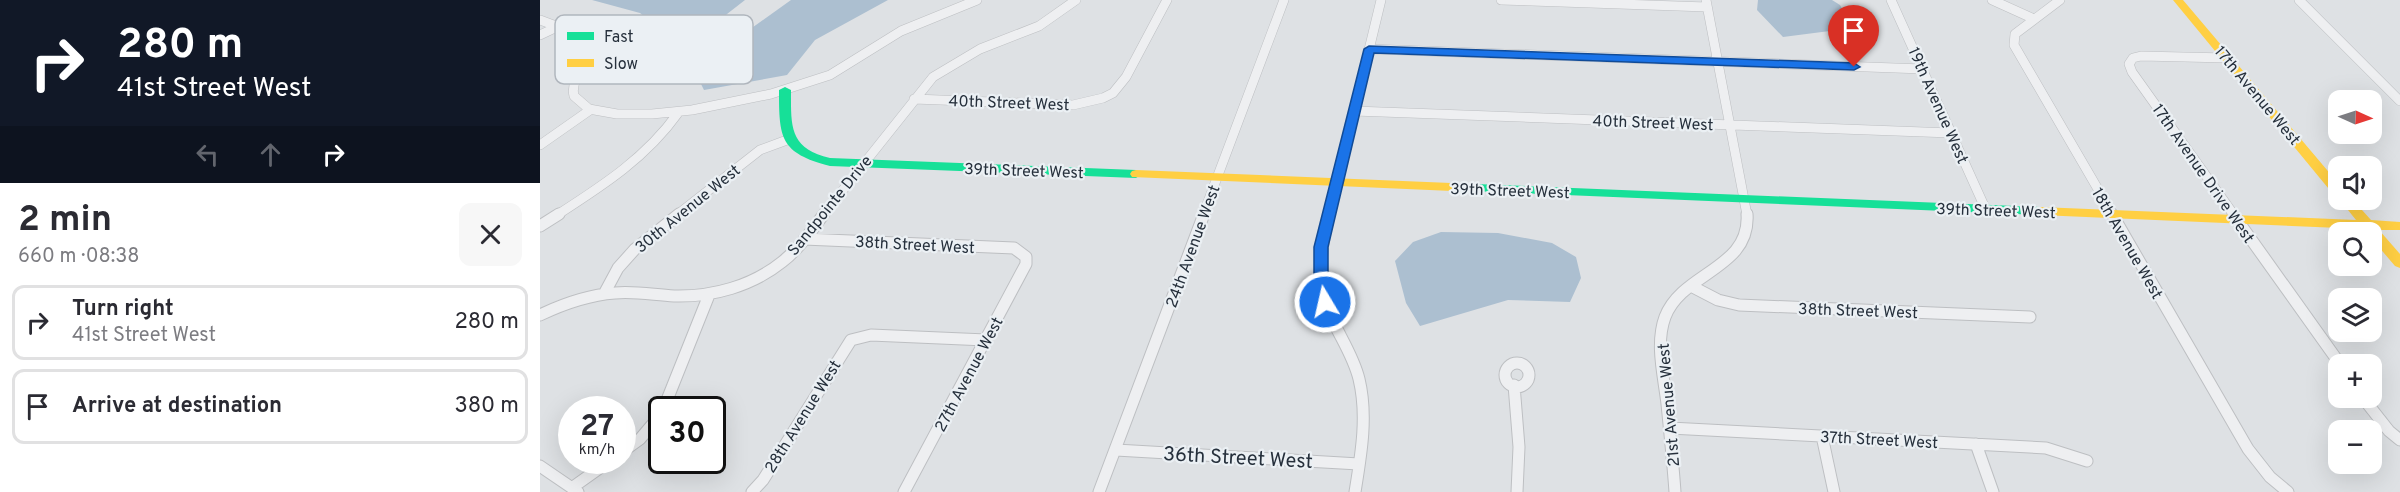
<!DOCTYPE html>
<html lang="en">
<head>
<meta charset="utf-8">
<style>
	:root { --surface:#fff; --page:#f7f7f7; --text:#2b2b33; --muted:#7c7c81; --line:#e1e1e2 }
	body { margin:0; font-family:Overpass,sans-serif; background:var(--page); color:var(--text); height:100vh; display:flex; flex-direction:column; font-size:22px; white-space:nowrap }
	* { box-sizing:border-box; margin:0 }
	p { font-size:20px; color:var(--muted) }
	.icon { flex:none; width:33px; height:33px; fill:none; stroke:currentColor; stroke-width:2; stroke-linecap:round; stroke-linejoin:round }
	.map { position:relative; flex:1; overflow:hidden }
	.sheet { display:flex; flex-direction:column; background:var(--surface); width:540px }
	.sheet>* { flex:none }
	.top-card { background:#111827; color:#fff; overflow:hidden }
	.needle { width:39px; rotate:93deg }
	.fabs { position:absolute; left:1788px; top:90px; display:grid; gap:12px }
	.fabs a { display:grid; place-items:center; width:54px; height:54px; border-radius:12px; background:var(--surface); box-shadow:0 6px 24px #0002; font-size:30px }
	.speed { position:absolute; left:18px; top:396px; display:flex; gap:12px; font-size:30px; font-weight:700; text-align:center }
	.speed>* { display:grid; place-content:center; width:78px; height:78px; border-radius:50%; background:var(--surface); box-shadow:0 6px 24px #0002; line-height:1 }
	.speed small { font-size:15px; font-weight:400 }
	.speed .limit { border:3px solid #111; border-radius:9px; background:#fff; color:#111 }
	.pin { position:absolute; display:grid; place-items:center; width:51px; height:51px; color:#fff; margin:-62px -26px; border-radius:50% 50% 50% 0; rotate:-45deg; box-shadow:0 0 6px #0007 }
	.pin .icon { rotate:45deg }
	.me { position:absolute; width:66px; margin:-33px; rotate:351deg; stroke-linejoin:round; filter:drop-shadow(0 0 4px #0008) }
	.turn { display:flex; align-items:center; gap:21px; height:126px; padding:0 18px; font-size:27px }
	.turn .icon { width:78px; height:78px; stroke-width:2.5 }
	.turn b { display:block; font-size:42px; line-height:51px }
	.lanes { display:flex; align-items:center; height:57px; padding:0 18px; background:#0003; justify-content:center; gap:30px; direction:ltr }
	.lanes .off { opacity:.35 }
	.round { display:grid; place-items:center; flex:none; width:63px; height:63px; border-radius:12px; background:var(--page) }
	.headline { display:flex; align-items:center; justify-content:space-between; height:102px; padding:0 18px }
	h1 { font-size:36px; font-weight:700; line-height:45px }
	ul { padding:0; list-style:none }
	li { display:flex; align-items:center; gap:18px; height:75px; margin:0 12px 9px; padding:0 6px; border:3px solid var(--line); border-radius:12px }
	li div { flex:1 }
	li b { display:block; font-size:22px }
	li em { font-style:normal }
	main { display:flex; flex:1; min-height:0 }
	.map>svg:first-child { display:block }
	.water { fill:#acbfd0 }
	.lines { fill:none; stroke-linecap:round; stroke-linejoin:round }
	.street-far1-casing { stroke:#bdbfc2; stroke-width:10 }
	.street-casing { stroke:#bdbfc2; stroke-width:13 }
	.street-far1 { stroke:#eeeff1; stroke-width:9 }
	.street { stroke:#eeeff1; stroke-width:11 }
	.fast { fill:#16e098; fill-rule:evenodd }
	.slow { fill:#ffcf43; fill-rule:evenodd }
	.route { fill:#1a73e8; stroke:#114b97; stroke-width:1.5 }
	.labels { text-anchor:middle; stroke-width:4.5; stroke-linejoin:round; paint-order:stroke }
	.street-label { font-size:16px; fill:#26303c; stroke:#ebf0f4 }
	.near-street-label { font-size:20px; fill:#26303c; stroke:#ebf0f4 }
	.key { fill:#ebf0f4; stroke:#b0b6bd; stroke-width:1.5 }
	.key-label { font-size:16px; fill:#26303c }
</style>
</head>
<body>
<main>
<section class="sheet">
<div class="top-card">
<div class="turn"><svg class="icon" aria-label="right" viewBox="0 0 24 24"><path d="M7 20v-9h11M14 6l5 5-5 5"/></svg><div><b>280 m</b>41st Street West</div></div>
<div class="lanes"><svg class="icon off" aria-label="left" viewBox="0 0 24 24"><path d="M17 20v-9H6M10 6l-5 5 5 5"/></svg><svg class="icon off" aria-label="ahead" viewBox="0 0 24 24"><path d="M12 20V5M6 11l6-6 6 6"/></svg><svg class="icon" aria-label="right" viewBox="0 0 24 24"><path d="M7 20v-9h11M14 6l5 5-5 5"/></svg></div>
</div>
<div class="headline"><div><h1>2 min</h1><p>660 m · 08:38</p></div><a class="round"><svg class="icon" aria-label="close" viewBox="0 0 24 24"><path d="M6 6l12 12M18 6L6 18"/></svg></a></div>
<ul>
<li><svg class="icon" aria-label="right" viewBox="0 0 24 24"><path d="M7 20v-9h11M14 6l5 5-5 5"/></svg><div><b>Turn right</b><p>41st Street West</p></div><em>280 m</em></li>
<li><svg class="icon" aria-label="arrive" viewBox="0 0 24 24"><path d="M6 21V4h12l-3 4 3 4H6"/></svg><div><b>Arrive at destination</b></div><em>380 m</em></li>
</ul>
</section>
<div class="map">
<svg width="1860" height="492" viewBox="0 0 1860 492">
	<rect width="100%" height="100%" fill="#dee1e4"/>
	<path class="water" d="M 52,0 L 205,0 L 187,14 L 147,57 L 124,74 L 108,73 L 117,57 L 123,31 L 100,13 Z
		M 251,0 L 348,0 L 275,40 L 247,75 L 164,90 L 160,82 L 209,30 Z
		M 1218,0 L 1292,0 L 1300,5 L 1313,28 L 1243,37 L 1217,10 Z
		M 901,232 L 958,233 L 1012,243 L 1036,257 L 1041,278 L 1030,302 L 968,300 L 880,326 L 866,303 L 855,261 L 873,242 Z"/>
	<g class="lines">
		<defs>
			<path id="street-far1" d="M 961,0 L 1167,7
				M 1166,0 L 1207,215
				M 1351,0 L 1446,210
				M 1452,0 L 1494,19
				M 1520,0 L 1475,34 L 1474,45 L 1573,215
				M 1759,0 L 1860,101
				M 0,20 L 53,40 L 58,45 C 54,65 29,74 34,96 L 49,109 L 77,114 L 112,114 L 152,110 L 231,94 L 290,75 L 361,31 L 437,0
				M 0,35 L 17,27
				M 829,49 L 1383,69
				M 1687,58 L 1601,56 L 1593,58 L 1589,64 L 1592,72 L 1694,215
				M 374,99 L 533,105 L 563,98 L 573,93 L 586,77 L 627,0
				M 814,111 L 1411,133
				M 0,145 L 50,110
				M 17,215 C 62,186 106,158 138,113
				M 137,215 L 220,150 L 247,140
				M 283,215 L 393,77 L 440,49 L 499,26 L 536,0
				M 663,215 L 744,0
				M 789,215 L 841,0"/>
			<path id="street" d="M 789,214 C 780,251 775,285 793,321 C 802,340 814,358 819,379 C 828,416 821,455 815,492
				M 1572,214 L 1708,449 L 1730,477 L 1748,492
				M 1693,214 L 1800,364
				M 0,226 L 19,214
				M 264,239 L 474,248 L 486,257 L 486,264 L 364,492
				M 1151,286 L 1178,300 L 1199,305 L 1490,317
				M 64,294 L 78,268 L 95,249 L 139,214
				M 0,315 C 23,304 48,295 75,293 C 95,291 114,295 134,296 C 173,297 212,286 242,262 C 259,249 271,231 284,214
				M965 375a12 12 0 1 1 24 0a12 12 0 1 1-24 0Z
				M 974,385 L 979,447 L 977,492
				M 1823,398 L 1849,431 L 1860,440
				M 123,410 L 169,295
				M 1130,428 L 1506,448 L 1547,461
				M 1282,436 L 1294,492
				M 1436,444 L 1453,492
				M 576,450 L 819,464
				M 82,452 L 100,439 L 122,413
				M 0,466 L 38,492
				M 33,487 L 71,460
				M 212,492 L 223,480 L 311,340 L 331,335 L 446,340
				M 559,492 L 664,214
				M 1135,492 C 1133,463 1130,434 1127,404 C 1124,377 1115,344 1125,317 C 1142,272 1211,269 1207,214"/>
		</defs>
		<use href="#street-far1" class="street-far1-casing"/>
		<use href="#street" class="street-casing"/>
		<use href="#street-far1" class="street-far1"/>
		<use href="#street" class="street"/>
		<path class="fast" d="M 245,87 L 251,90 C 251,127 249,148 290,158 L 596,170 L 602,174 L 596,178 L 290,166 C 240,153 239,138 239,90 Z
			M 935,184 L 1500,207 L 1507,211 L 1500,215 L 931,191 L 929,188 Z"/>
		<path class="slow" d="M 1633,0 L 1643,0 L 1798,183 L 1798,195 L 1793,194 Z
			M 596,170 L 935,184 L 941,188 L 935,192 L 592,177 L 590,174 L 592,171 Z
			M 1800,200 L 1813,200 L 1831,220 L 1860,222 L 1860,230 L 1839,230 L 1860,254 L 1860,268 L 1855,266 L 1832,239 L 1832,232 L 1826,232 L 1823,229 L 1500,215 L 1493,211 L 1500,207 L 1816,220 Z"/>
	</g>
	<path class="route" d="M 829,46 L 1314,63 L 1320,67 L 1314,70 L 834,53 L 788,247 L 788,278 L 792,302 L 785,307 L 778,302 L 774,278 L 774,247 L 824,49 Z"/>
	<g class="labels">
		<g class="street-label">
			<text transform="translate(1718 95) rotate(50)" y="6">17th Avenue West</text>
			<text transform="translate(469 102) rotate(2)" y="6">40th Street West</text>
			<text transform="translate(1399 105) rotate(66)" y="6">19th Avenue West</text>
			<text transform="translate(1113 122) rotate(2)" y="6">40th Street West</text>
			<text transform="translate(484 170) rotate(2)" y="6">39th Street West</text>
			<text transform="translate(1664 173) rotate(55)" y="6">17th Avenue Drive West</text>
			<text transform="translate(970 190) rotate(2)" y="6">39th Street West</text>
			<text transform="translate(289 205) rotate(-51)" y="6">Sandpointe Drive</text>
			<text transform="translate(147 208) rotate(-39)" y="6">30th Avenue West</text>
			<text transform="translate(1456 210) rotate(2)" y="6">39th Street West</text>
			<text transform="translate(1588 243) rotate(60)" y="6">18th Avenue West</text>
			<text transform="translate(375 244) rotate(3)" y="6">38th Street West</text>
			<text transform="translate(652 246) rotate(-70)" y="6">24th Avenue West</text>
			<text transform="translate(1318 310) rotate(2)" y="6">38th Street West</text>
			<text transform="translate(428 374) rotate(-62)" y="6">27th Avenue West</text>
			<text transform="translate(1128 405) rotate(-95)" y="6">21st Avenue West</text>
			<text transform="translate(262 416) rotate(-58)" y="6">28th Avenue West</text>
			<text transform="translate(1339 439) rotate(3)" y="6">37th Street West</text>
		</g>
		<g class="near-street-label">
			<text transform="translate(698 457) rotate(3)" y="7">36th Street West</text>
		</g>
	</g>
	<rect x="15" y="15" width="198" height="69" rx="9" class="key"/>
	<rect x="27" y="32" width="27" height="8" fill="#16e098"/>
	<rect x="27" y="59" width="27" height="8" fill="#ffcf43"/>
	<g class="key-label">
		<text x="64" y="42">Fast</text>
		<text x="64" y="69">Slow</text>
	</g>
</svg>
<div class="fabs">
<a><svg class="needle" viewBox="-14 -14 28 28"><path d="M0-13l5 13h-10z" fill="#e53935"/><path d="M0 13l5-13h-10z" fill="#7c7c81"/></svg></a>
<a><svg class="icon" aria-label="sound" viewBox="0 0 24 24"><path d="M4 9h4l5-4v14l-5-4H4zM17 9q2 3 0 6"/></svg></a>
<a><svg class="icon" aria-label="search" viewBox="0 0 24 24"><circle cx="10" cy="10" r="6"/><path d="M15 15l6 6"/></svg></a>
<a><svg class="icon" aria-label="layers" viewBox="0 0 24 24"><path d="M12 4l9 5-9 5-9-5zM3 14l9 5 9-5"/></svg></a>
<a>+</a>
<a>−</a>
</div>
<div class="speed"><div>27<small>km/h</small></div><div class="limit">30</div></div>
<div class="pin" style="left:1314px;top:67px;background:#d93025"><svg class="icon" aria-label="arrive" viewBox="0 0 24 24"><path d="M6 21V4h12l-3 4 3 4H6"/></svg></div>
<svg class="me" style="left:785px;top:302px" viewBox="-20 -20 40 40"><circle r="17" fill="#1a73e8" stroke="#fff" stroke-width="3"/><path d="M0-11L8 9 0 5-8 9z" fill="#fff"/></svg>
</div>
</main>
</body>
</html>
